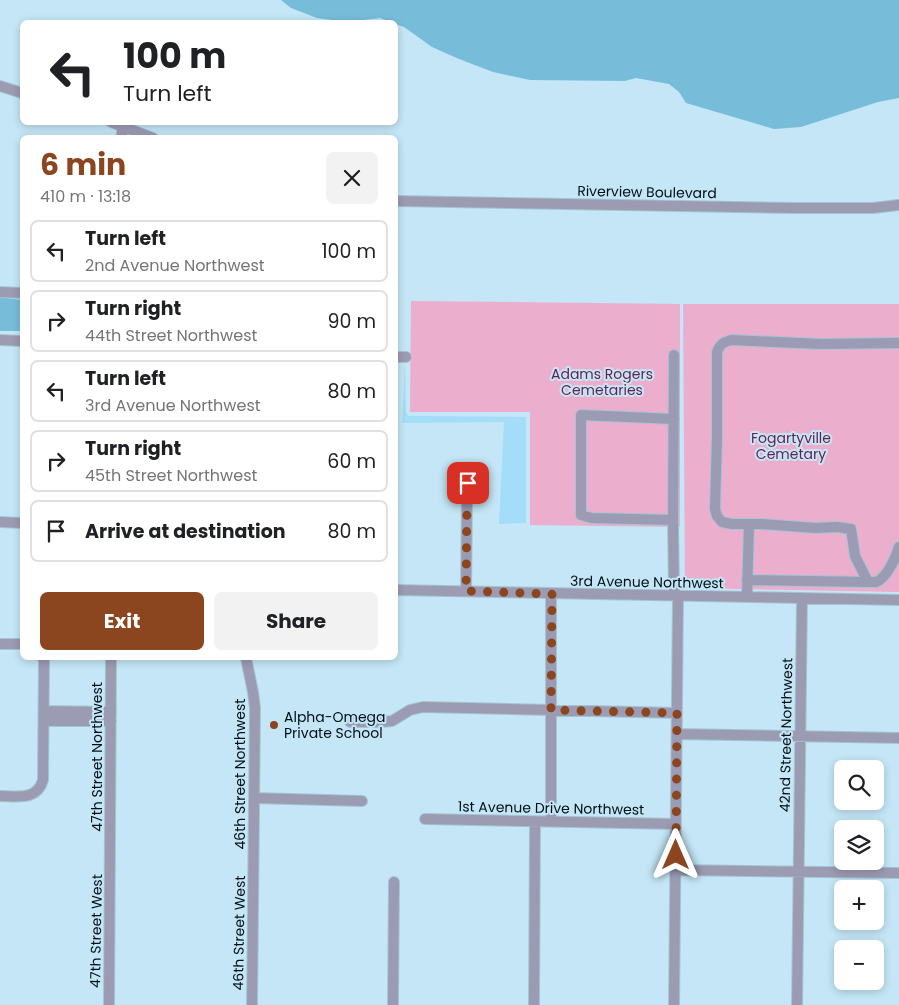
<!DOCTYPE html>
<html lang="en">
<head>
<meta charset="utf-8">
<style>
	:root { --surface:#fff; --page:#f2f2f2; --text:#202124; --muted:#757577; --line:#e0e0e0; --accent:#8c461f }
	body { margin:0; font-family:Poppins,sans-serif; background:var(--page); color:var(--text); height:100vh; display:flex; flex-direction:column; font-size:19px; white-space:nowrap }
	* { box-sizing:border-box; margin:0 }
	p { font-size:16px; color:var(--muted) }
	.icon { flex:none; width:28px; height:28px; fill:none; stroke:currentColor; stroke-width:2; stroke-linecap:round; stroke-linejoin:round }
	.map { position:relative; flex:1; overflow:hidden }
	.drawer { position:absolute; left:20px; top:135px; width:378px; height:525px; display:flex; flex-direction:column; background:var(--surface); border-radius:8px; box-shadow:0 2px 8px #0003 }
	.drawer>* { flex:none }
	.top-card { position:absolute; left:20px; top:20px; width:378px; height:105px; border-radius:8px; box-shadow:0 2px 8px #0003; background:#fff; color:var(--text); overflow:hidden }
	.tools { position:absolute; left:834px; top:760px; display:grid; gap:10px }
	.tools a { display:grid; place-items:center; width:50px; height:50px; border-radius:8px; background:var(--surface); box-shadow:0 2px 8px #0003; font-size:25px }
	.pin { position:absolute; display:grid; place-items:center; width:42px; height:42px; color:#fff; margin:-21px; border-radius:10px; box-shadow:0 2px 8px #0006 }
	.me { position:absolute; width:55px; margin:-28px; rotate:0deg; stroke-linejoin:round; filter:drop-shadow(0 0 4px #0008) }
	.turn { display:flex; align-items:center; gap:18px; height:105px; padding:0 20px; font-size:22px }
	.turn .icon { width:65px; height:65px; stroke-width:2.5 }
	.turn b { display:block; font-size:35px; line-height:42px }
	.round { display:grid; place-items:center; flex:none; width:52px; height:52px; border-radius:8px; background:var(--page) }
	.overview { display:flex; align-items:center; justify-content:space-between; height:85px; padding:0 20px }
	h1 { font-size:30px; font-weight:700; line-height:38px; color:var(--accent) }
	.cta { display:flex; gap:10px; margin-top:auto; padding:10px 20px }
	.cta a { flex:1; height:58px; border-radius:8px; background:var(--accent); color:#fff; font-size:20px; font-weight:700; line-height:58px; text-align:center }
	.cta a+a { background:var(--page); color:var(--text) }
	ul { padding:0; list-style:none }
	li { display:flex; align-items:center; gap:15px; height:62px; margin:0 10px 8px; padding:0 10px; border:2px solid var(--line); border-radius:8px }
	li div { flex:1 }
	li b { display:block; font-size:19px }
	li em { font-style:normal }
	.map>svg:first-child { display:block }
	.built { fill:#a3ddf7 }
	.green { fill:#ebaecd }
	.water { fill:#77bdda }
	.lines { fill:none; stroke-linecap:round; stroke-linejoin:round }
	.minor-casing { stroke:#a5c4d2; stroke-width:12 }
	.minor { stroke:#9c9bb4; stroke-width:10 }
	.route { stroke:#8c461f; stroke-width:9; stroke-dasharray:0 16.2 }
	.poi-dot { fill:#8c461f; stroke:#c4e6f6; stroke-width:2 }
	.labels { text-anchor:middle; stroke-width:4; stroke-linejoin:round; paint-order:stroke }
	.street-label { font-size:14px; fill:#000f17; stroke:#c4e6f6 }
	.park-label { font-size:14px; fill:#651f49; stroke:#c4e6f6 }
	.poi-label { font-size:14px; fill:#000f17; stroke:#c4e6f6; text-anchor:start }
</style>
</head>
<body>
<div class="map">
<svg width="899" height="1005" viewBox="0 0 899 1005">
	<rect width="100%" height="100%" fill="#c4e6f6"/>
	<path class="built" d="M 405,363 L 406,412 L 408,416 L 526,417 L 526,523 L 499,524 L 504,422 L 402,423 Z"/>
	<path class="green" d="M 411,301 L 680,304 L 680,527 L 530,525 L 530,412 L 410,412 Z
		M 683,304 L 899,304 L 899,592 L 685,588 Z"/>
	<path class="water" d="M 281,0 L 899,0 L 899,98 L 878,102 L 801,127 L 774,129 L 686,103 L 679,92 L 669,84 L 636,78 L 625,81 L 530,80 L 493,72 L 459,59 L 432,47 L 404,27 L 395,24 L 395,22 L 391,22 L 380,18 L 347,22 L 317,18 L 291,8 Z
		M 0,297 L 22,300 L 22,329 L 19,331 L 0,331 Z"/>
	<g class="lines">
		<defs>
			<path id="minor" d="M 0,86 L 22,93
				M 111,122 L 153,138
				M 122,138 L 122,126
				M 395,201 L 794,208 L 873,208 L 899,205
				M 0,292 L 22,293
				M 0,340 L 22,341
				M 899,343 L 821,344 L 731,340 C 723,342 719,345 717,352 L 717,437 L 715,509 L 717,516 L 722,522 L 732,524 L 761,524 L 815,528 L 837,527 L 851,529 L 855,556 L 868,582 C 870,582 873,582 876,582 C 887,578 896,557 899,547
				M 674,355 L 673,520 L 674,591 L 678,596
				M 395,357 L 406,357
				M 673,520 L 592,518 L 581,515 L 581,415 L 674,419
				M 0,522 L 22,523
				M 747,580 L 868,582
				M 395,590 L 899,600
				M 466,591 L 467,498 L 470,468
				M 747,597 L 749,524
				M 0,644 L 22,644
				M 246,658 L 253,692 L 255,708 L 252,1005
				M 44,711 L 111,712
				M 44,721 L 111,721
				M 350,722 L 381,722 L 392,721 L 410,710 L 423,707 L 677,713
				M 677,734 L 899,738
				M 0,796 C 17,796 37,801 43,780 L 44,661 L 43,658
				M 254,798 L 362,801
				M 425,819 L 676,824
				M 551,822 L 551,594
				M 676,870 L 899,873
				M 109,1005 L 111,658
				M 393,1005 L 394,882
				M 534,1005 L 535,822
				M 674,1005 L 678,596
				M 797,1005 L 802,598"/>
		</defs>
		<use href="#minor" class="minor-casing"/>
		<use href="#minor" class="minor"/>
	</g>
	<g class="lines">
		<path class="route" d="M 468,483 L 467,498 L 466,591 L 552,594 L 551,710 L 677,713 L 676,855"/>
	</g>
	<circle class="poi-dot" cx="274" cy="725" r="5"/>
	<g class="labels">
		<g class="street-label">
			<text transform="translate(647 192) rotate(1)" y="5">Riverview Boulevard</text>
			<text transform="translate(647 582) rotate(1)" y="5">3rd Avenue Northwest</text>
			<text transform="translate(786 735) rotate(-89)" y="5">42nd Street Northwest</text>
			<text transform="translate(97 757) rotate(-90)" y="5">47th Street Northwest</text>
			<text transform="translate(240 774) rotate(-90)" y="5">46th Street Northwest</text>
			<text transform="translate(551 808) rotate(1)" y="5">1st Avenue Drive Northwest</text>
			<text transform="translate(96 931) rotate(-89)" y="5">47th Street West</text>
			<text transform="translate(239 933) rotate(-89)" y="5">46th Street West</text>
		</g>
		<g class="park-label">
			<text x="602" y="379">Adams Rogers<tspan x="602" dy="16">Cemetaries</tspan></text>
			<text x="791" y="443">Fogartyville<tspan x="791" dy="16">Cemetary</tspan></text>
		</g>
		<g class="poi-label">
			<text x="284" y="722">Alpha-Omega<tspan x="284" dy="16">Private School</tspan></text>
		</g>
	</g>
</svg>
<div class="tools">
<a><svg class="icon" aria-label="search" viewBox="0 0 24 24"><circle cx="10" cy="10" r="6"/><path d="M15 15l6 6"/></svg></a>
<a><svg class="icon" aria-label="layers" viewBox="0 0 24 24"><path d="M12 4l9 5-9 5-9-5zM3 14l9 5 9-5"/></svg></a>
<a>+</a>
<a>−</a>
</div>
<div class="pin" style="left:468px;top:483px;background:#d93025"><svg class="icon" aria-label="arrive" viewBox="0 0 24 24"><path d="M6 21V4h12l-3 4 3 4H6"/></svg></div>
<svg class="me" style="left:676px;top:855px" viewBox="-20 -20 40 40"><path d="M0-17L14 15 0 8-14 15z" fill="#8c461f" stroke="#fff" stroke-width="4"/></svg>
<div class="top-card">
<div class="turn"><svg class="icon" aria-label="left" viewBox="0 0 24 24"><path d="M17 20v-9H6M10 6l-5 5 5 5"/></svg><div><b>100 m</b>Turn left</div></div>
</div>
<section class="drawer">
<div class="overview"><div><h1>6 min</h1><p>410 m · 13:18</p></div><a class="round"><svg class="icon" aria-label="close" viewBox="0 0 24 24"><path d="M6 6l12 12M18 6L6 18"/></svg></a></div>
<ul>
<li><svg class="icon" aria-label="left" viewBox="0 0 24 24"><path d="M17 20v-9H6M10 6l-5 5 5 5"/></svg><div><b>Turn left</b><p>2nd Avenue Northwest</p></div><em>100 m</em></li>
<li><svg class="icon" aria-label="right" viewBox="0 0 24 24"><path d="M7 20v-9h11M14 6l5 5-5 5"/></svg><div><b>Turn right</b><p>44th Street Northwest</p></div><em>90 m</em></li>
<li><svg class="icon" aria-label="left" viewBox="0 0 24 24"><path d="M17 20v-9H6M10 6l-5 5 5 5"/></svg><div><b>Turn left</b><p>3rd Avenue Northwest</p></div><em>80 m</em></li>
<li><svg class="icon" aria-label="right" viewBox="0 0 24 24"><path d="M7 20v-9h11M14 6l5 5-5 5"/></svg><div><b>Turn right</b><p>45th Street Northwest</p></div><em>60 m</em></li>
<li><svg class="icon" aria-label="arrive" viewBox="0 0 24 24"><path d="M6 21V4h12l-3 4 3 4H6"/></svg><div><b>Arrive at destination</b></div><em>80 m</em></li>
</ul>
<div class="cta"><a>Exit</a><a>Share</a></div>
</section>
</div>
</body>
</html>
